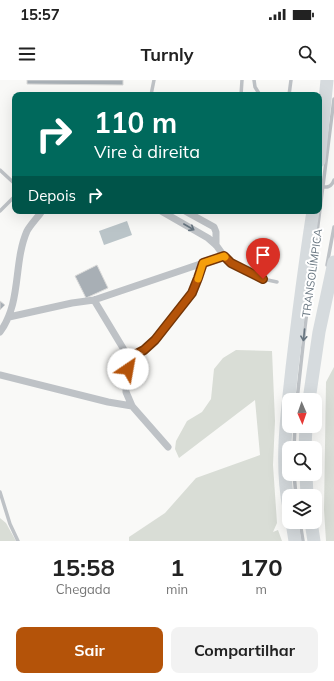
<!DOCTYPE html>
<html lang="pt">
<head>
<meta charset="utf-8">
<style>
	:root { --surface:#fff; --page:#f2f2f2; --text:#222; --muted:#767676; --accent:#b45309 }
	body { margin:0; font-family:Mulish,sans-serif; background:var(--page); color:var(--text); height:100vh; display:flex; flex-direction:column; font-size:15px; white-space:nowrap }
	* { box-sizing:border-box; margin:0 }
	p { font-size:13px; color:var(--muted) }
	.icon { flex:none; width:22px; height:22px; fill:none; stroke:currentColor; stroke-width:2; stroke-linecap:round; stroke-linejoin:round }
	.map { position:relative; height:461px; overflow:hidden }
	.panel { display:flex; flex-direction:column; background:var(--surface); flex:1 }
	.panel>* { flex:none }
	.banner { position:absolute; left:12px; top:12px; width:310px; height:122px; border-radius:8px; box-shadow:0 4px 16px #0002; background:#00695c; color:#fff; overflow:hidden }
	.needle { width:26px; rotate:178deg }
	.controls { position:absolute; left:282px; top:313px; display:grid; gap:8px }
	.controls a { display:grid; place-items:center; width:40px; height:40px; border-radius:8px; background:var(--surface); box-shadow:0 4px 16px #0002; font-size:20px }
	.pin { position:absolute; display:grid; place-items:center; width:34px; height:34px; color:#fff; margin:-41px -17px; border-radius:50% 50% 50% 0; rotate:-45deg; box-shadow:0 0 4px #0007 }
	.pin .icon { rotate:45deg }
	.me { position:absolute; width:44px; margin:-22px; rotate:33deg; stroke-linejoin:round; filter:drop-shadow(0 0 3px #0008) }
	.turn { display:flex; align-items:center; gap:14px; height:84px; padding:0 16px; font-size:18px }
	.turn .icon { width:52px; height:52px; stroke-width:2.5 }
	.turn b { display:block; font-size:28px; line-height:34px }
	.then { display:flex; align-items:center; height:38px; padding:0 16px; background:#0003; gap:8px; font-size:15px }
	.eta { display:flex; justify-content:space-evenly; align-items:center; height:68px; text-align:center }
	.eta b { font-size:24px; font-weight:700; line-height:28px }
	.button { display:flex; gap:8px; margin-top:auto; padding:8px 16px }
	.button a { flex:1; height:46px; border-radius:8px; background:var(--accent); color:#fff; font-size:16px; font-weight:700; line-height:46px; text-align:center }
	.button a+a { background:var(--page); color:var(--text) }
	.status { display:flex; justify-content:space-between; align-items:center; height:28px; padding:0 20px; background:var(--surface); direction:ltr }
	.status svg { height:11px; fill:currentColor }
	header { display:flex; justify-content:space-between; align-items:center; height:52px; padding:0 16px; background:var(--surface); font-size:18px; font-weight:700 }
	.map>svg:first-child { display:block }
	.green { fill:#d9ddd6 }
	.water { fill:#bac4c8 }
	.building { fill:#a8afb5; stroke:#dadad9 }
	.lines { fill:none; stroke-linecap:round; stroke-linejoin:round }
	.service { stroke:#bec2c6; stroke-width:3.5 }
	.minor { stroke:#bec2c6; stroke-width:7 }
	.motorway { stroke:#d6dbde; stroke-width:13 }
	.oneway { stroke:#66747f }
	.route-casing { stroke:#753606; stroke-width:10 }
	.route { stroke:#b45309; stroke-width:7 }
	.slow { stroke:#f59e0b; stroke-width:7 }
	.labels { text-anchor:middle; stroke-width:4; stroke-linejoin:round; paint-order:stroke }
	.street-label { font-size:11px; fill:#66747f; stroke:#fff }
</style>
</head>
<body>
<div class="status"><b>15:57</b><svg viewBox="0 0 49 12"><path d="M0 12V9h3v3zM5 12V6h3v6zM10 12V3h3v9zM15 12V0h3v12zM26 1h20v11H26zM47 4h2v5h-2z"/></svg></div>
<header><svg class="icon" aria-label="menu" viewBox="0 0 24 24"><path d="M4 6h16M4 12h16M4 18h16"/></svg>Turnly<svg class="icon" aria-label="search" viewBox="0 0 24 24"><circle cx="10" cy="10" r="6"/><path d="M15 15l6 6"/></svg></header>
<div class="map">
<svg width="334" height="461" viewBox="0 0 334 461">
	<rect width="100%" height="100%" fill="#f9f9f7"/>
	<path class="green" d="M 236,270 L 272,271 L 275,341 L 273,385 L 277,443 L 273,452 L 278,450 L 282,461 L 129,461 L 129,457 L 165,433 L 196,398 L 260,375 L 255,320 L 179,378 L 175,369 L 176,361 L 187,341 L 202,332 L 211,319 L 214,289 L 223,278 Z
		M 334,287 L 334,461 L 326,461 L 324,430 L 326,302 Z
		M 0,438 L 6,443 L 16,461 L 0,461 Z"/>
	<path class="water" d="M 127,141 L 132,155 L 104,165 L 99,151 Z"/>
	<path class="building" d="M 27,0 L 123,0 L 123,5 L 27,4 Z
		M 97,185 L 108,208 L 86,218 L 75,196 Z
		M 0,221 L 5,225 L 0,230 Z"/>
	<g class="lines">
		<path class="service" d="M 254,0 L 255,7 L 260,15
			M 151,15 L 154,0
			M 241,15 L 242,0
			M 289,15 L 291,0
			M 0,90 L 15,104
			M 319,106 C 326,108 331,108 334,100
			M 0,131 L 15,116
			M 327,185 L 334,147
			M 263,199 L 277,202
			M 297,320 L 305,247 L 334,19
			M 294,368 L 295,346
			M 294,394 L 296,416
			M 0,412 L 10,444 L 18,461
			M 300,442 L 303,461"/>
		<path class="minor" d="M 161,131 L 208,158 L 216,165 L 224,176 L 231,183 L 263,199
			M 185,131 L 214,147 L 216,152 L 216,165
			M 94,220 L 129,278 L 126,299 L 126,312 L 132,326 L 168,367
			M 9,237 L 72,223 L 94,220 L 224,176
			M 0,252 C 22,222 13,183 27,151 C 31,144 38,137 42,131
			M 129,278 L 144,270 L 155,260 L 192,213 L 198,198 L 203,183
			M 0,295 L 108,322 L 132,326"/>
		<path class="motorway" d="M 319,81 L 327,0
			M 309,320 L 319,252 L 334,182
			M 305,368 L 306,346
			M 306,394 L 307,416
			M 289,428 C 280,382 287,335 292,288 C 298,236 305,183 313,131
			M 292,442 L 295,461
			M 311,442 L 314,461"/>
	</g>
	<defs><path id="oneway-shaft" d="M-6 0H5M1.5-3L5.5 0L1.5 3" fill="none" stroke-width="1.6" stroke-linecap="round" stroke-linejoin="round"/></defs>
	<g class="oneway">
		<use href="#oneway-shaft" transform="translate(189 147) rotate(30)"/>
		<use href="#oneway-shaft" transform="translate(304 255) rotate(96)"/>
	</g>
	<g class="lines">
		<defs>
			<path id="route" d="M 128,289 L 129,278 L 144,270 L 155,260 L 192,213 L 198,198 L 203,183 L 224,176 L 231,183 L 263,199"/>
		</defs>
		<use href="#route" class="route-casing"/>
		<use href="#route" class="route"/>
		<path class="slow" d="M 198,199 L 203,183 L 224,176 L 225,177"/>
	</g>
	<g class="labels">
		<g class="street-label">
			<text transform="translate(312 193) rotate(-82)" y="4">TRANSOLÍMPICA</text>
		</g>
	</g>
</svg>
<div class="controls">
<a><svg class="needle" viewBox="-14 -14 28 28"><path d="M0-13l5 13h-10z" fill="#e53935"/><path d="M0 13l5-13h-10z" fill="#767676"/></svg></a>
<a><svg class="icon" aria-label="search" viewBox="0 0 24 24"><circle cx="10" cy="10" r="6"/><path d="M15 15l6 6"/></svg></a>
<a><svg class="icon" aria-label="layers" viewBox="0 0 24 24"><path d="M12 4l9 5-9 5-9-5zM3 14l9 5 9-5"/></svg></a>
</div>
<div class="pin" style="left:263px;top:199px;background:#d93025"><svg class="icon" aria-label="arrive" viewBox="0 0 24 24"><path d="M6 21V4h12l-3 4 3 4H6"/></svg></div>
<svg class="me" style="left:128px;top:289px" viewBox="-20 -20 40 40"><circle r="19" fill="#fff"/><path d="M0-13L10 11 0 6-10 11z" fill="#b45309"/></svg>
<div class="banner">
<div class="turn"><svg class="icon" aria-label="right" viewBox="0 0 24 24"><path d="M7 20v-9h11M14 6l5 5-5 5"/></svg><div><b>110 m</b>Vire à direita</div></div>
<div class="then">Depois<svg class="icon" aria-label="right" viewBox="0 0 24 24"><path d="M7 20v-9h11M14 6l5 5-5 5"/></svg></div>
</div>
</div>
<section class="panel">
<div class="eta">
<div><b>15:58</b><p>Chegada</p></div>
<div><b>1</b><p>min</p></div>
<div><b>170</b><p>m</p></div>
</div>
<div class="button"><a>Sair</a><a>Compartilhar</a></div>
</section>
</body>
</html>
